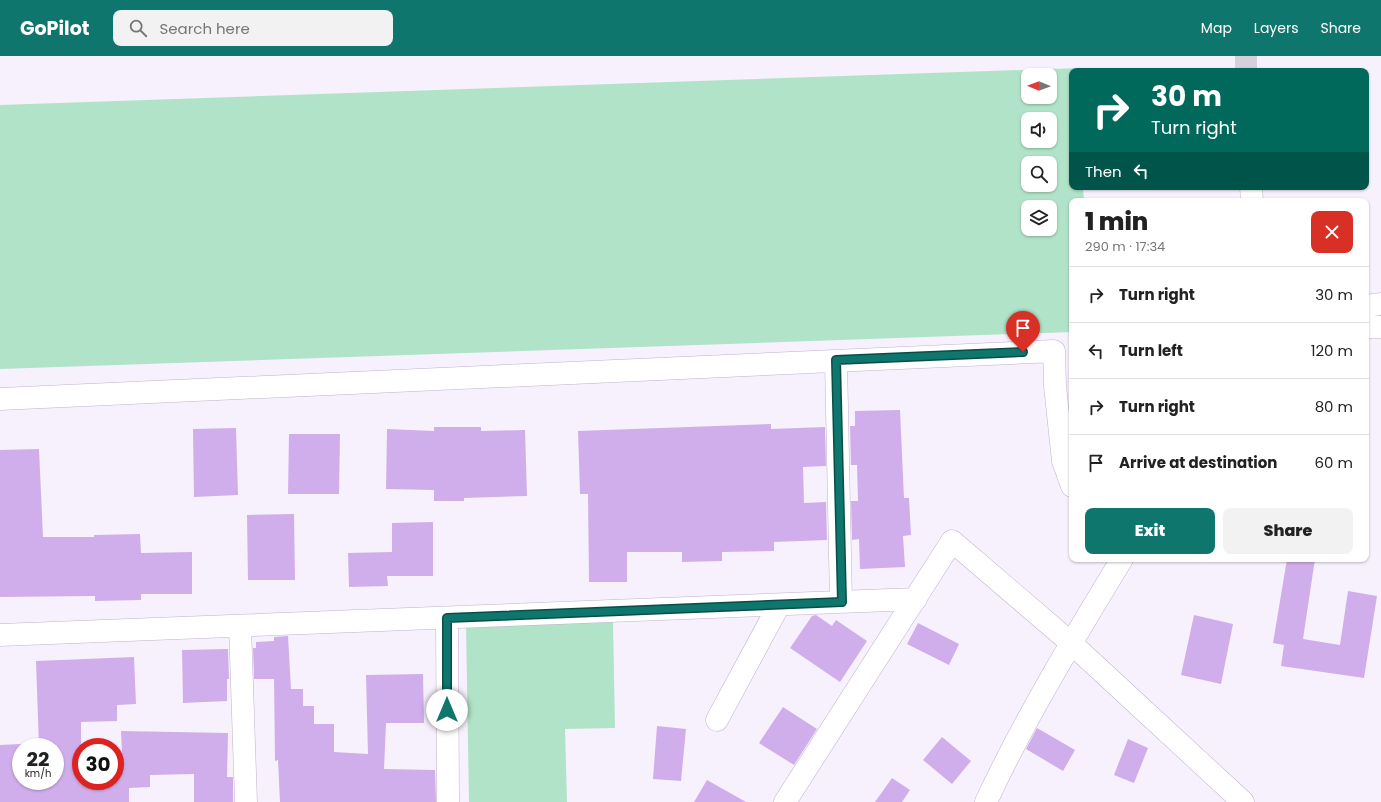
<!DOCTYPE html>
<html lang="en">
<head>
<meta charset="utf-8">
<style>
	:root { --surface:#fff; --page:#f2f2f2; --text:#222; --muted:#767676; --line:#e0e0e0; --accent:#0f766e }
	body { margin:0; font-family:Poppins,sans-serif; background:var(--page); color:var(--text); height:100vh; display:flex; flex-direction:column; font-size:15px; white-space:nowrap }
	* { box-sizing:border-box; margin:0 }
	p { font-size:13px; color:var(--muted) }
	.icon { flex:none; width:22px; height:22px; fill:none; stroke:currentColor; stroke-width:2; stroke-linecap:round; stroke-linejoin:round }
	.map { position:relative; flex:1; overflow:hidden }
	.drawer { position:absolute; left:1069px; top:142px; width:300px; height:364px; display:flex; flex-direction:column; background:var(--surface); border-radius:8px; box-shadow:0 1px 3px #0004 }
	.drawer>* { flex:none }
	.hud { position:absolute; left:1069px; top:12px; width:300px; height:122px; border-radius:8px; box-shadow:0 1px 3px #0004; background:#00695c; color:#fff; overflow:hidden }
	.needle { width:26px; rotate:271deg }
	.tools { position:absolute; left:1021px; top:12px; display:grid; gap:8px }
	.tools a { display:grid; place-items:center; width:36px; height:36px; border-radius:8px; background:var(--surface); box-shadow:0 1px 3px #0004; font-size:20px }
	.speed { position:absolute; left:12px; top:682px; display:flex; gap:8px; font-size:20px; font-weight:700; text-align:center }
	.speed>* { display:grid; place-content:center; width:52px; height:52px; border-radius:50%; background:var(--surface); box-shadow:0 1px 3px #0004; line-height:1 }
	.speed small { font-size:10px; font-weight:400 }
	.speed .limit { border:6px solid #d22; background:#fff; color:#111 }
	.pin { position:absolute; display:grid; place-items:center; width:34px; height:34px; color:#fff; margin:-41px -17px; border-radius:50% 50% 50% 0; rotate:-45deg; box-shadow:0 0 4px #0007 }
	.pin .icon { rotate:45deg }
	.me { position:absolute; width:44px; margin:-22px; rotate:0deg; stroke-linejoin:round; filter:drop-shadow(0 0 3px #0008) }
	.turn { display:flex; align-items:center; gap:14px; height:84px; padding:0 16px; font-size:18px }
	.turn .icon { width:52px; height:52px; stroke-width:2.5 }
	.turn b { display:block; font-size:28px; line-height:34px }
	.then { display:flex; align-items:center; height:38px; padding:0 16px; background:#0003; gap:8px; font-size:15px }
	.round { display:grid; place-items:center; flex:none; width:42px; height:42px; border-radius:8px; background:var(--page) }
	.head { display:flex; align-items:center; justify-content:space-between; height:68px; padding:0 16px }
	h1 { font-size:24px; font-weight:800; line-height:30px }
	.button { display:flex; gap:8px; margin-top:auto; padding:8px 16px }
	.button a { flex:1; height:46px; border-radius:8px; background:var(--accent); color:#fff; font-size:16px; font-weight:800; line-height:46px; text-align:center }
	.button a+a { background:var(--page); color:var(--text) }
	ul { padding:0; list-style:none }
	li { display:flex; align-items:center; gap:12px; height:56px; padding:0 16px; border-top:1px solid var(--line) }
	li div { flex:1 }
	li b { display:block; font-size:15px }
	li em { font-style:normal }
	header { display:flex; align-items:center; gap:24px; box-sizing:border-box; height:56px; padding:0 20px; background:var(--accent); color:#fff }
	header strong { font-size:19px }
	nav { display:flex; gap:22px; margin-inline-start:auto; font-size:14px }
	.search { width:280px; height:36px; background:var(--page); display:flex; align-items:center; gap:10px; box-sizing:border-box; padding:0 14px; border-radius:8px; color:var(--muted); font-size:15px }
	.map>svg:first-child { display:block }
	.green { fill:#b1e3c8; fill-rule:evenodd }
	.building { fill:#d0aeec }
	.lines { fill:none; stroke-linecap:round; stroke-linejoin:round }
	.minor-tunnel { stroke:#d6d0db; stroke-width:22; stroke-dasharray:22 11; stroke-linecap:butt }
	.minor-casing { stroke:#c0b1cc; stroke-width:23 }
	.minor { stroke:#fff; stroke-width:22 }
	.route-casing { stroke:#0a4d48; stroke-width:10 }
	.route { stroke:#0f766e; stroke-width:7 }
</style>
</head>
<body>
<header>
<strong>GoPilot</strong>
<div class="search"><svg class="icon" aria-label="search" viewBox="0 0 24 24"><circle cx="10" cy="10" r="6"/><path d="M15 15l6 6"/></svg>Search here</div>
<nav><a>Map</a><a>Layers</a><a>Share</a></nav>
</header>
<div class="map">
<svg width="1381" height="746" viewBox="0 0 1381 746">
	<rect width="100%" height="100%" fill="#f7f1fd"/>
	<path class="green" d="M 1079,12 L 1080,15 L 1072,15 L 1072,131 L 1083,131 L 1084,145 L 1072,145 L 1072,276 L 0,313 L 0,49 ZM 1028,19 L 1050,19 L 1050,41 L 1028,41 ZM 1028,63 L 1050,63 L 1050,85 L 1028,85 ZM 1028,107 L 1050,107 L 1050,129 L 1028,129 ZM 1028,151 L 1050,151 L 1050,173 L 1028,173 Z
		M 613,566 L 615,672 L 565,673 L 567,746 L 469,746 L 466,569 Z"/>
	<path class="building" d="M 900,354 L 904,442 L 909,442 L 911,479 L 903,480 L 905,511 L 860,513 L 859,483 L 852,484 L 851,445 L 858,445 L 857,409 L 851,409 L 850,370 L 855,370 L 855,355 Z
		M 771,368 L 771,373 L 825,371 L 826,410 L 803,411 L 804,447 L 826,446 L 827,484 L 774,486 L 774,495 L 722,496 L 722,505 L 682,506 L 682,496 L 627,496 L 627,526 L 589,526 L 588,438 L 580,438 L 578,375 Z
		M 434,371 L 481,371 L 481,375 L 525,374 L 527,440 L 464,442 L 464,445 L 434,445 L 434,434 L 386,433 L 387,373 L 434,375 Z
		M 236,372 L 238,439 L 194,441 L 193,373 Z
		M 289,378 L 340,378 L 339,438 L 288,438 Z
		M 39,393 L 43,481 L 94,481 L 94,479 L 140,478 L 141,497 L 192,496 L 192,538 L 141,538 L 141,544 L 95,545 L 95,540 L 0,541 L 0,394 Z
		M 294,458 L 295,524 L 248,524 L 247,459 Z
		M 433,466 L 433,520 L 387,520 L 388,530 L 349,531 L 348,497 L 392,496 L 392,467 Z
		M 1287,503 L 1315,503 L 1303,583 L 1340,589 L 1348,535 L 1377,540 L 1364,622 L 1281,610 L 1284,589 L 1273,587 Z
		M 816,559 L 832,570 L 836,564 L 867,585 L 840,626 L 790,592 L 812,560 Z
		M 1194,559 L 1233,568 L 1221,628 L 1181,619 Z
		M 918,567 L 959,588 L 949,609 L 907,588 Z
		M 288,580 L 291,633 L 303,633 L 303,650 L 314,650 L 314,668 L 334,668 L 334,696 L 368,698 L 366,619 L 423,618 L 424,667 L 386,667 L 384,713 L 435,714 L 436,746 L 280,746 L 278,704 L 275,705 L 274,623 L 254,623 L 253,592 L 256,592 L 256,586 L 274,585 L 274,581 Z
		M 228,593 L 229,623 L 227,623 L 227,645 L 183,647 L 182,594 Z
		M 134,601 L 136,648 L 117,649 L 117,665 L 81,666 L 81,725 L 115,725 L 115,697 L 122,697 L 121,675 L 228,677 L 227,721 L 233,721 L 233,746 L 194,746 L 194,718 L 150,719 L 150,731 L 129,732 L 129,746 L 0,746 L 0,689 L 21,688 L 21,725 L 55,725 L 55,691 L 39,691 L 36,605 Z
		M 783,651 L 817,673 L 794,709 L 759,687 Z
		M 657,670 L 686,673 L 681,725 L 653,723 Z
		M 1037,672 L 1075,694 L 1063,715 L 1026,693 Z
		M 942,681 L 971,705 L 952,728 L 923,704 Z
		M 1128,683 L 1148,692 L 1134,727 L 1114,719 Z
		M 892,722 L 910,734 L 902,746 L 875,746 Z
		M 707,724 L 746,746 L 694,746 Z"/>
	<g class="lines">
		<path class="minor-tunnel" d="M 1246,0 L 1246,15"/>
		<defs>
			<path id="minor" d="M 1251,131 L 1252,145
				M 1366,250 L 1381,248
				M 1366,271 L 1381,271
				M 836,305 L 841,546
				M 0,343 L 1054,295 L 1055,330 L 1063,405 L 1072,430
				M 447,562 L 448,746
				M 240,570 L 246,746
				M 0,579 L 916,543
				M 717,664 L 779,549
				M 785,746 L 952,485 L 1071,587 L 1243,746
				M 986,746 C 1025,662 1074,582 1122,503"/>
		</defs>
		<use href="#minor" class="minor-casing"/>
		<use href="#minor" class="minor"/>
	</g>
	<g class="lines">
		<defs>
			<path id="route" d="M 447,654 L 447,562 L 842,546 L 836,304 L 1023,296"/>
		</defs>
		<use href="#route" class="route-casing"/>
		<use href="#route" class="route"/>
	</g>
</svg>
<div class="tools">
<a><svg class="needle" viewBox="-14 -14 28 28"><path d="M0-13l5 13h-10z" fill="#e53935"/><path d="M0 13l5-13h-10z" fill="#767676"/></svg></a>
<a><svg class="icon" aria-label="sound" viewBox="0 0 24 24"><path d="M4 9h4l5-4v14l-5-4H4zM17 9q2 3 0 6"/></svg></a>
<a><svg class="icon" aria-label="search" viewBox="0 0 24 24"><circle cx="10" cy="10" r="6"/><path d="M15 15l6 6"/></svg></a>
<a><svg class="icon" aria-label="layers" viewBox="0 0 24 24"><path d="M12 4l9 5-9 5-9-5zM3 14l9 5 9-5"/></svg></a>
</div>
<div class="speed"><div>22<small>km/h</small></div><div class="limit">30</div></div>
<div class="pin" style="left:1023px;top:296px;background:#d93025"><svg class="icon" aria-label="arrive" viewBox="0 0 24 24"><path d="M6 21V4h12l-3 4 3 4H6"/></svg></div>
<svg class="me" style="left:447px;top:654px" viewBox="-20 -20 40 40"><circle r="19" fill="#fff"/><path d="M0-13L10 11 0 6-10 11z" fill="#0f766e"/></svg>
<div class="hud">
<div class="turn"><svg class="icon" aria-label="right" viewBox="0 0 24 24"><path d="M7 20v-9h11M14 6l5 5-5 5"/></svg><div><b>30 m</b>Turn right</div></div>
<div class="then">Then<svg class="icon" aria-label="left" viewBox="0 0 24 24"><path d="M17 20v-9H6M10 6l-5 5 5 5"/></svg></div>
</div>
<section class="drawer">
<div class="head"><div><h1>1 min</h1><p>290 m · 17:34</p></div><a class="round" style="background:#d93025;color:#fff"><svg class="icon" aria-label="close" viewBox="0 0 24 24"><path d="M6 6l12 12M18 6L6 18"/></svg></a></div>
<ul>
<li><svg class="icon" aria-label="right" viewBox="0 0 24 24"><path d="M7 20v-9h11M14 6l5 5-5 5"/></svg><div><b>Turn right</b></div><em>30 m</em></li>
<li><svg class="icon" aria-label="left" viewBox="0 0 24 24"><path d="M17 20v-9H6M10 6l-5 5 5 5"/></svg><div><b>Turn left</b></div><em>120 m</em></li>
<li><svg class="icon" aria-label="right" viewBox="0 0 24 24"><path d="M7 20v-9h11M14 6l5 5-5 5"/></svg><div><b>Turn right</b></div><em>80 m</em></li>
<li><svg class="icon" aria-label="arrive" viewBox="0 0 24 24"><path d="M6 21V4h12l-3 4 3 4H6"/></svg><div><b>Arrive at destination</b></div><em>60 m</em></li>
</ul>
<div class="button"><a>Exit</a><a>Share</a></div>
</section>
</div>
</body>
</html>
